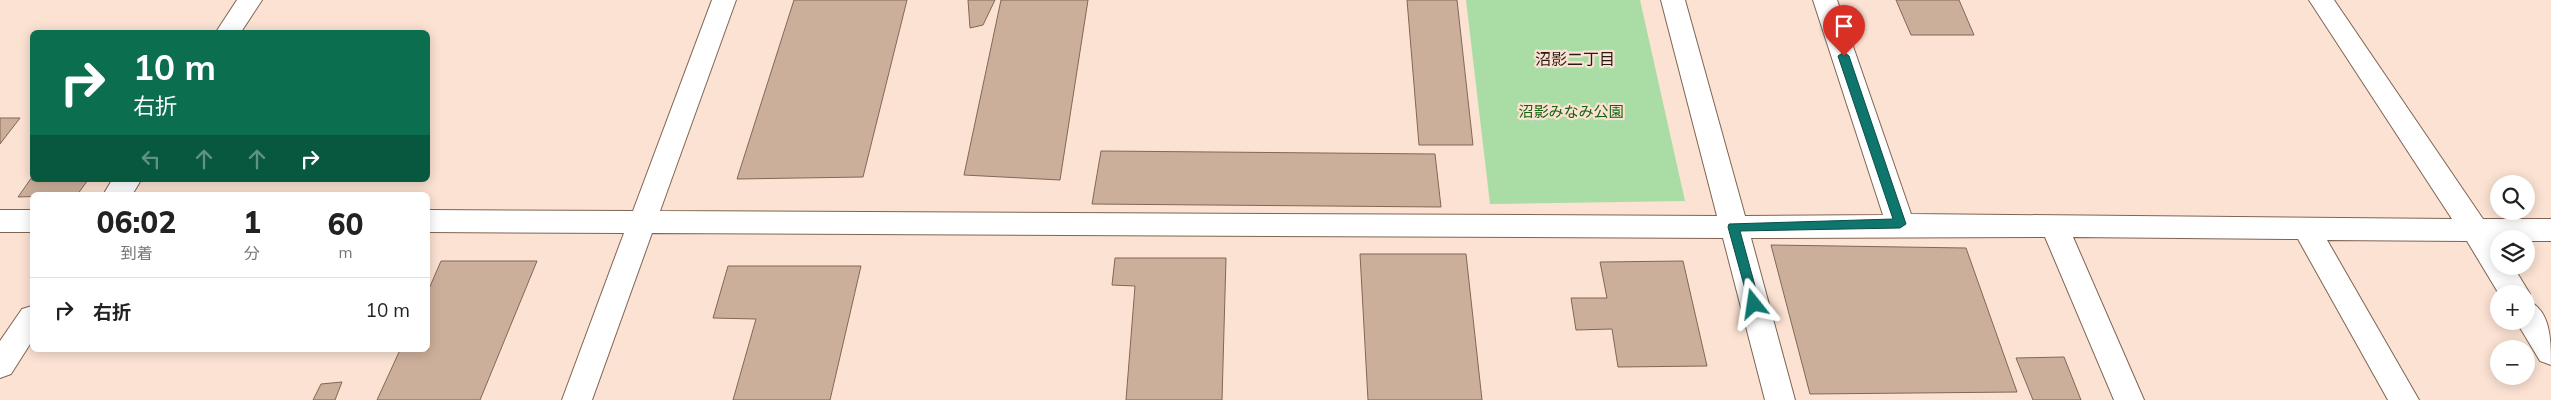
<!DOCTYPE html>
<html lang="ja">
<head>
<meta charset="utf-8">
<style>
	:root { --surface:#fff; --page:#f6f6f6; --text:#222; --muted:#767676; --line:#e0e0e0 }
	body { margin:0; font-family:Mulish,"Noto Sans JP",sans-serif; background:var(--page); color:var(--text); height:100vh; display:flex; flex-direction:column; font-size:19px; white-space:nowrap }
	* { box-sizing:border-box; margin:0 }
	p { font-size:16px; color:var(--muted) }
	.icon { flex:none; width:28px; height:28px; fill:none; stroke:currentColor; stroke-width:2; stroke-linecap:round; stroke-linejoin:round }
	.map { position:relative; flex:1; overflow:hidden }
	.drawer { position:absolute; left:30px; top:192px; width:400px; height:160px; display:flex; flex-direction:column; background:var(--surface); border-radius:8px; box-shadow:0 2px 12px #0003 }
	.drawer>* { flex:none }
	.guide { position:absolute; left:30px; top:30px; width:400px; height:152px; border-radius:8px; box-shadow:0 2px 12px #0003; background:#0b6e4f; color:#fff; overflow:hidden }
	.controls { position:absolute; left:2490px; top:175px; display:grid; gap:10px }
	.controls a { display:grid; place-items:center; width:45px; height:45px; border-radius:50%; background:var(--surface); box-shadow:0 2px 12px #0003; font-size:25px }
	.pin { position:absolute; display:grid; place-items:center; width:42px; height:42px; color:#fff; margin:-51px -21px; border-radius:50% 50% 50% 0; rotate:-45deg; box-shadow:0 0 5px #0007 }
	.pin .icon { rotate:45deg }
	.me { position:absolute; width:55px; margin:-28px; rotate:345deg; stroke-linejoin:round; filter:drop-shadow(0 0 4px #0008) }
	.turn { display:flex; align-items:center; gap:18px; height:105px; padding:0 20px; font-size:22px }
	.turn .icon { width:65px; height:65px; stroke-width:2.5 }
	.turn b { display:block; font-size:35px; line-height:42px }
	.lanes { display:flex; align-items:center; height:48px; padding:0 20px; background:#0003; justify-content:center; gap:25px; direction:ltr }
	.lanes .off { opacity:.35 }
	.eta { display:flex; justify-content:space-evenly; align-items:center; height:85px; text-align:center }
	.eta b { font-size:30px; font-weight:800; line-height:35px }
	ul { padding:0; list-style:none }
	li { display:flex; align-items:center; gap:15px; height:65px; padding:0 20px; border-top:1px solid var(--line) }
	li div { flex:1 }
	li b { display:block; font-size:19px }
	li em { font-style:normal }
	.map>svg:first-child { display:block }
	.green { fill:#aadca5 }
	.building { fill:#ccaf9b; stroke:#826756 }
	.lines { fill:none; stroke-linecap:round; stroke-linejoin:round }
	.minor-casing { stroke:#7f6453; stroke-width:2 }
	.minor { fill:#fff; fill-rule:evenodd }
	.route { fill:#0f766e; stroke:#0a4d48 }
	.labels { text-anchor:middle; stroke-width:4.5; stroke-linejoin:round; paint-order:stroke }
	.park-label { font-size:15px; fill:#11630e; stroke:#fbe2d2 }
	.neighbourhood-label { font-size:16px; fill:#261b14; stroke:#fbe2d2 }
</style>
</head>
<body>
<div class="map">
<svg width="2551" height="400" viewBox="0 0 2551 400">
	<rect width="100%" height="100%" fill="#fbe2d2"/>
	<path class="green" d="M 1466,0 L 1640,0 L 1685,201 L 1490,204 Z"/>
	<path class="building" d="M 794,0 L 907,0 L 863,177 L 737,179 Z
		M 968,0 L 995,0 L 983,25 L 970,28 Z
		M 1001,0 L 1088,0 L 1060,180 L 964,175 Z
		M 1407,0 L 1457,0 L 1473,145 L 1419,145 Z
		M 1896,0 L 1959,0 L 1974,35 L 1911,35 Z
		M 0,118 L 20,118 L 0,144 Z
		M 1101,151 L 1435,154 L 1441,207 L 1092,204 Z
		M 32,177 L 32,180 L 88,180 L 77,195 L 18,197 Z
		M 1771,245 L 1966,248 L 2017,392 L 1810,394 Z
		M 1360,254 L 1466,254 L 1482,400 L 1368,400 Z
		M 1115,258 L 1226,258 L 1222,400 L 1126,400 L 1135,286 L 1112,285 Z
		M 441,261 L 537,261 L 480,400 L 377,400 L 400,350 L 428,350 L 428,291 Z
		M 1683,261 L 1707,366 L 1618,367 L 1612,329 L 1576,330 L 1571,298 L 1607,298 L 1600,262 Z
		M 728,266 L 861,266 L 830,400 L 733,400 L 756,319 L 713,318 Z
		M 2064,357 L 2081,400 L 2033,400 L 2016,358 Z
		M 342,382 L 335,400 L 313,400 L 321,384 Z"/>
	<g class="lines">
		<defs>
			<path id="minor" d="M 237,0 L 262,0 L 241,32 L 216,32 Z
				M 712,0 L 736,0 L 660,211 L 1717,216 L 1661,0 L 1685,0 L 1745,216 L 1883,215 L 1813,0 L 1837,0 L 1911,214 L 2452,219 L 2309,0 L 2334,0 L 2483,219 L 2551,219 L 2551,241 L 2526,241 L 2526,239 L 2499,239 L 2497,241 L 2499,266 L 2513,266 L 2530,294 L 2526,300 C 2551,309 2551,340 2551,365 L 2540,361 L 2516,321 L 2526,321 L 2526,294 L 2499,294 L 2467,241 L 2327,240 L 2419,400 L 2388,400 L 2298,239 L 2073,237 L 2144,400 L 2114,400 L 2045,237 L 1751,238 L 1795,400 L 1765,400 L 1723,238 L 652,233 L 592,400 L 562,400 L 624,233 L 428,232 L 428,210 L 633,211 Z
				M 112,180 L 141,180 L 132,195 L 103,195 Z
				M 0,210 L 32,210 L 32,232 L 0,232 Z
				M 32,306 L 32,341 L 11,374 L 0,378 L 0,341 L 22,309 Z"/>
		</defs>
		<use href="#minor" class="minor-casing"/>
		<use href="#minor" class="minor"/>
	</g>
	<path class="route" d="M 1844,52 L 1849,56 L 1906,224 L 1900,228 L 1740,231 L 1760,304 L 1754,309 L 1750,307 L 1728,227 L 1729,224 L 1893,219 L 1838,56 Z"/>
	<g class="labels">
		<g class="park-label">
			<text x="1571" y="117">沼影みなみ公園</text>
		</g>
		<g class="neighbourhood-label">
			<text x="1575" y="65">沼影二丁目</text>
		</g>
	</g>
</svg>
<div class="controls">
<a><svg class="icon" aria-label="search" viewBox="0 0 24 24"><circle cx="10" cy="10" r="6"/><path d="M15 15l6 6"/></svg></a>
<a><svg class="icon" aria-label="layers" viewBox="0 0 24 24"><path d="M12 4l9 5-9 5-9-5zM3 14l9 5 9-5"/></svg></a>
<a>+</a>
<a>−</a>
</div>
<div class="pin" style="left:1844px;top:56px;background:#d93025"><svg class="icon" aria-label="arrive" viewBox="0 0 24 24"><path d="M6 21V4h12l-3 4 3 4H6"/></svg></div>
<svg class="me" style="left:1754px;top:304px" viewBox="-20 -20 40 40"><path d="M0-17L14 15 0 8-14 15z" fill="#0f766e" stroke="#fff" stroke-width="4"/></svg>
<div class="guide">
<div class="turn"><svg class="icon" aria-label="right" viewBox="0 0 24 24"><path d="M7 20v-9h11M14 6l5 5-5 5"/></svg><div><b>10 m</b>右折</div></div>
<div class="lanes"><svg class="icon off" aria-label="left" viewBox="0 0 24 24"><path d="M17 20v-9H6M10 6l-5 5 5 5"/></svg><svg class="icon off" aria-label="ahead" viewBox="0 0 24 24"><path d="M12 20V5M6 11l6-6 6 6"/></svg><svg class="icon off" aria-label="ahead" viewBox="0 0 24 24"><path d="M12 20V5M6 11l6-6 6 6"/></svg><svg class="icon" aria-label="right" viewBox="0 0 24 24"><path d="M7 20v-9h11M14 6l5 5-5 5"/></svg></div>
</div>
<section class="drawer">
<div class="eta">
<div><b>06:02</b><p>到着</p></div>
<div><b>1</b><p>分</p></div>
<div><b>60</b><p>m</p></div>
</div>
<ul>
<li><svg class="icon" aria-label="right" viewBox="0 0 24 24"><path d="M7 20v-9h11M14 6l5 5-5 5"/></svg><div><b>右折</b></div><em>10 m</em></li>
</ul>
</section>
</div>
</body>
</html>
